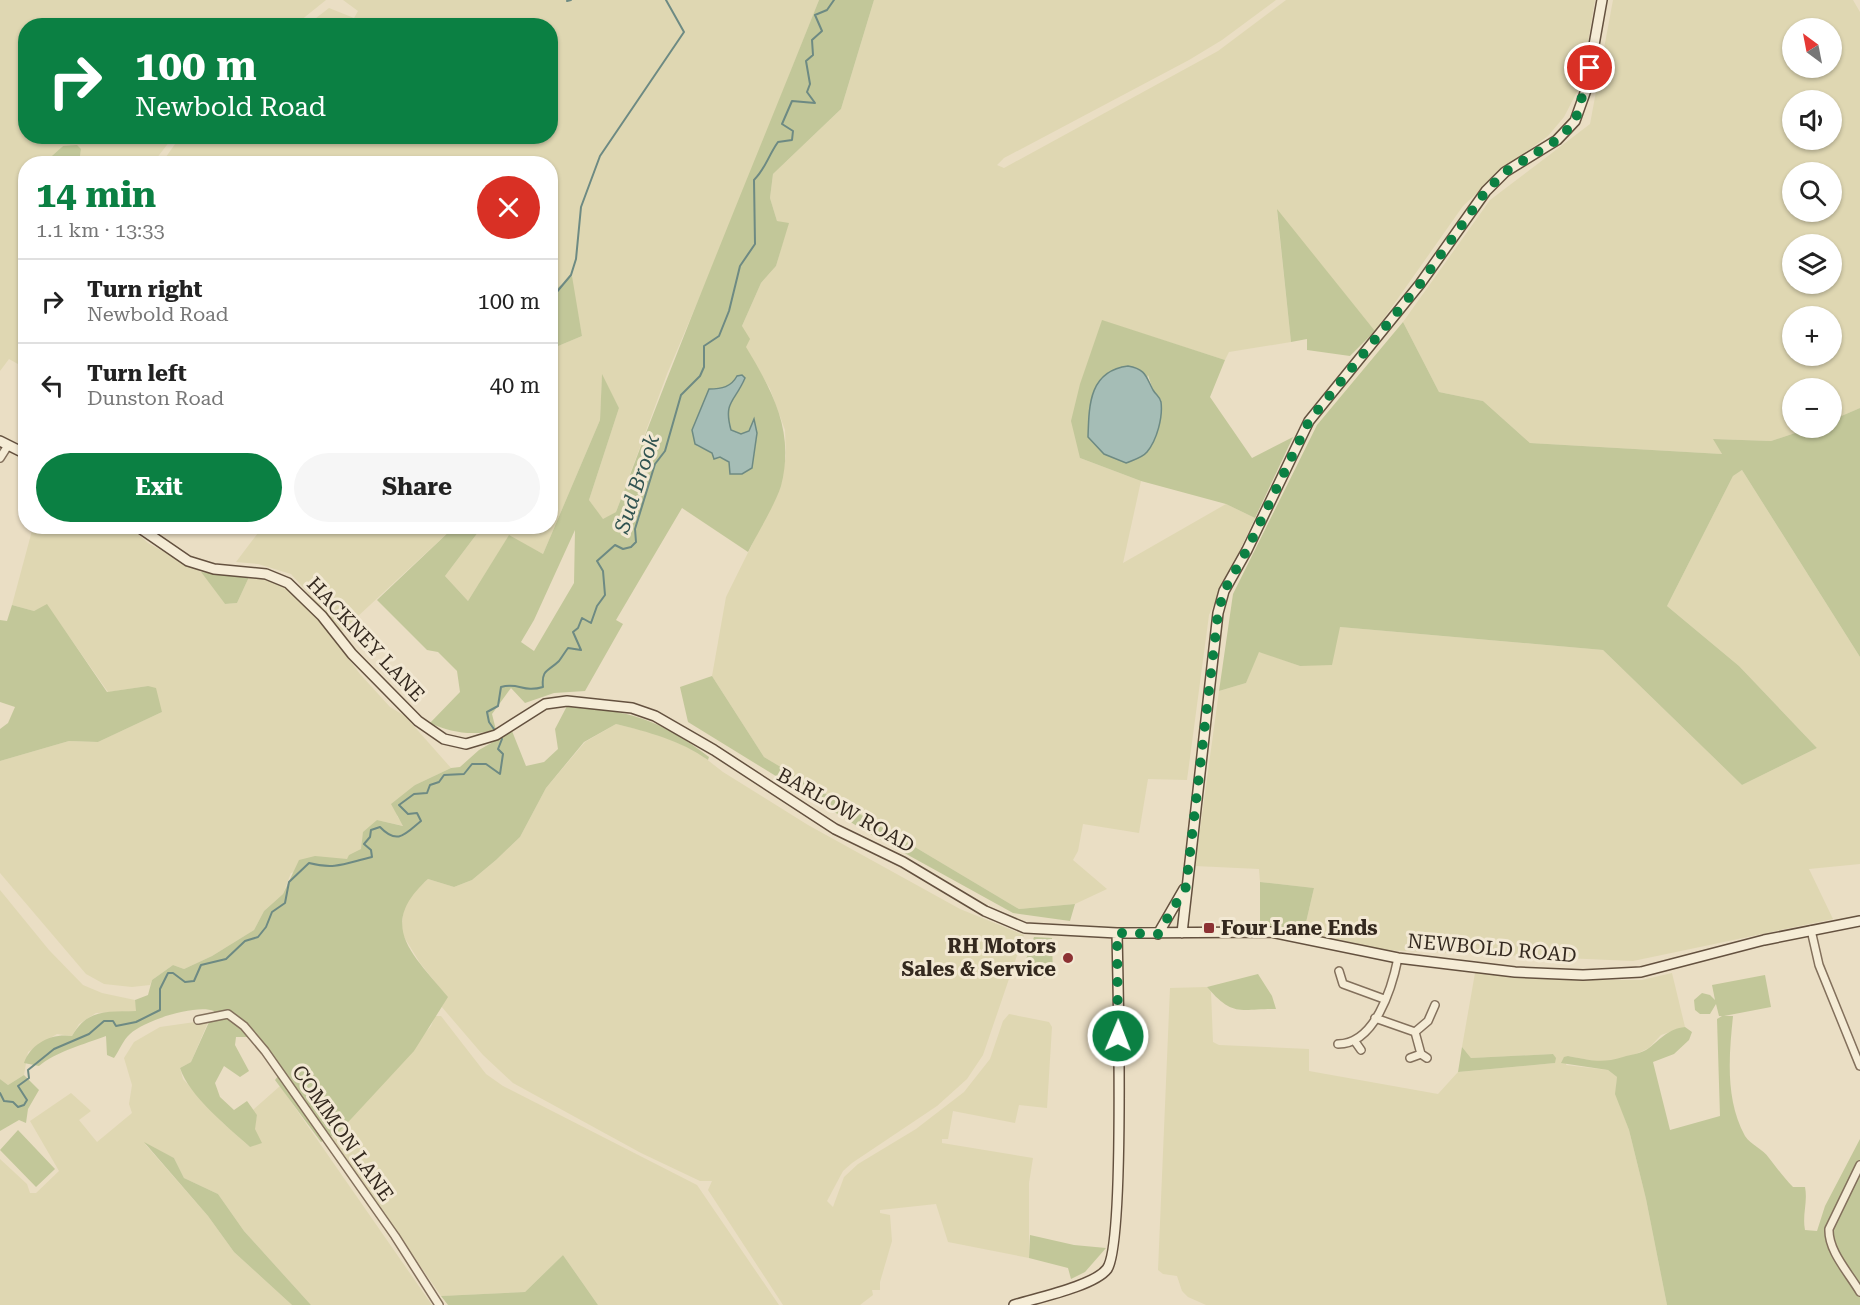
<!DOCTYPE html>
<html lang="en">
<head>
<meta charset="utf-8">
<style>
	:root { --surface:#fff; --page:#f6f6f6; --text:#222; --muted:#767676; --line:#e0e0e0; --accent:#0b8043 }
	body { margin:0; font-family:"Roboto Serif",serif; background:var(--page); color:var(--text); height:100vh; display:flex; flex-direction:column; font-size:22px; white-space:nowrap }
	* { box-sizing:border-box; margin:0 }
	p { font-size:20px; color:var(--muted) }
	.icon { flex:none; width:33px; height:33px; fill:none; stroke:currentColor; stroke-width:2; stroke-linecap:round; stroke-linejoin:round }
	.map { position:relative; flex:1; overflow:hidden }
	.side { position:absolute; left:18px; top:156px; width:540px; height:378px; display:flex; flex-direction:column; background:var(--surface); border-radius:24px; box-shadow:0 2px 4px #0004 }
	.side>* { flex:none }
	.hud { position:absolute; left:18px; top:18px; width:540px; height:126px; border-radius:24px; box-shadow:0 2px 4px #0004; background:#0b8043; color:#fff; overflow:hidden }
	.needle { width:39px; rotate:328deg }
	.tools { position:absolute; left:1782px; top:18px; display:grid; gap:12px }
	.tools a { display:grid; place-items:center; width:60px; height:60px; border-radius:50%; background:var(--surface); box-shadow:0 2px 4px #0004; font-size:30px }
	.pin { position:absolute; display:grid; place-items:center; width:51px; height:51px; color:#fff; margin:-26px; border:3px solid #fff; border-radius:50%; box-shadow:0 2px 6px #0007 }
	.me { position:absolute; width:66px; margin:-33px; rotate:1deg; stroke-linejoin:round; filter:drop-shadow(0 0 4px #0008) }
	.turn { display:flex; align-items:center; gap:21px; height:126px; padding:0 18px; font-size:27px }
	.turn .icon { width:78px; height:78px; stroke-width:2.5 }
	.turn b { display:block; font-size:42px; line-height:51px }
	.round { display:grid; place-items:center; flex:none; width:63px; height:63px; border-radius:32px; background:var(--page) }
	.summary { display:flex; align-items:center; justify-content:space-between; height:102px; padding:0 18px }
	h1 { font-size:36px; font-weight:700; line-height:45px; color:var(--accent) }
	.primary-button { display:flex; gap:12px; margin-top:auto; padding:12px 18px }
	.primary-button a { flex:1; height:69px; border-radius:36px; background:var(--accent); color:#fff; font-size:24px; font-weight:700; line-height:69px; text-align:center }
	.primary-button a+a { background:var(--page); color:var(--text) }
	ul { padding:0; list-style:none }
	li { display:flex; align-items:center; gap:18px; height:84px; padding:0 18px; border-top:2px solid var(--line) }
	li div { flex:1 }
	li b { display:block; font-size:22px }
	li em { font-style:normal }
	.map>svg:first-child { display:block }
	.farmland { fill:#dfd7b2; fill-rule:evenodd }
	.green { fill:#c2c799; fill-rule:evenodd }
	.water { fill:#a5bdb6; stroke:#6d8a83; stroke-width:1.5 }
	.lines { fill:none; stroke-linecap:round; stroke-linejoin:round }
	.stream { stroke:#6d8a83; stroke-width:2 }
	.minor-casing { stroke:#83705c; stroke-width:10 }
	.secondary-casing { stroke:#64513f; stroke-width:12 }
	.minor { stroke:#f5ecd6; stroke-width:7 }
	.secondary { stroke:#f5ecd6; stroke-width:9 }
	.route { stroke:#0b8043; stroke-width:10; stroke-dasharray:0 18 }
	.poi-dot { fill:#8c3133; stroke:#f2e8d3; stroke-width:2 }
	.labels { text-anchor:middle; stroke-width:6; stroke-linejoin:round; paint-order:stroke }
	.street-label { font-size:20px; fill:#34291f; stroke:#f2e8d3 }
	.poi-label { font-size:20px; font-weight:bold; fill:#34291f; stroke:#f2e8d3; text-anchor:start }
	.water-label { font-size:21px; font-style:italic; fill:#2f5250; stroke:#f2e8d3 }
</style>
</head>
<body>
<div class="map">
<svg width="1860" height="1305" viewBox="0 0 1860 1305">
	<rect width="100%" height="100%" fill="#eadec4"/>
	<path class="farmland" d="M 0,0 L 326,0 L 295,25 L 26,26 L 26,136 L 173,137 L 153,163 L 79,163 L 81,149 L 63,146 L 44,163 L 26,164 L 26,311 L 22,315 L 25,319 L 25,368 L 9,359 L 0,371 Z
		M 343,0 L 819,0 L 728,230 L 667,374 L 616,512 L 603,520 L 589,500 L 619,408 L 602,376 L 600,420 L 543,554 L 509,536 L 468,601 L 445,576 L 482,527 L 550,526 L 551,349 L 582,336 L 571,277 L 551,293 L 550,164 L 161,164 L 180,137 L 550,136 L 550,26 L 307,25 L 329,8 L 354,18 L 358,11 Z
		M 874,0 L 1276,0 L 1222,40 L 1189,60 L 1004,158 L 997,165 L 1004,168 L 1218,51 L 1286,0 L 1595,0 L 1581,84 L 1564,117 L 1548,136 L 1503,169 L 1463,206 L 1375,331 L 1277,211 L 1291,342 L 1229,352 L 1225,360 L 1103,321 L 1080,458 L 1141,481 L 1123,563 L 1226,504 L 1255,518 L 1209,615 L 1187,780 L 1148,779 L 1139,833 L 1083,824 L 1078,851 L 1073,860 L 1107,889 L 1075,904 L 1019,909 L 764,757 L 712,676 L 726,597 L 780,488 L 786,456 L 785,430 L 770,389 L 745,347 L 742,326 L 761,283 L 776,266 L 788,224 L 777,221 L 770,198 L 773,174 L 841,109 Z
		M 1613,0 L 1853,0 L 1860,12 L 1860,408 L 1832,420 L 1832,388 L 1792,388 L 1792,428 L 1810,428 L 1771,441 L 1714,439 L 1722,454 L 1530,443 L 1483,401 L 1439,392 L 1403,322 L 1490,200 L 1590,124 ZM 1792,28 L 1832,28 L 1832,68 L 1792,68 ZM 1792,100 L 1832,100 L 1832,140 L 1792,140 ZM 1792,172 L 1832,172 L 1832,212 L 1792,212 ZM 1792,244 L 1832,244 L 1832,284 L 1792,284 ZM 1792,316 L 1832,316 L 1832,356 L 1792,356 Z
		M 1742,470 L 1860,657 L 1860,864 L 1809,869 L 1833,919 L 1633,961 L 1383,950 L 1304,931 L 1314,888 L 1260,882 L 1259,869 L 1195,866 L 1219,691 L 1246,683 L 1258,651 L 1300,666 L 1340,627 L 1603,650 L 1742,785 L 1817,748 L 1739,666 L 1667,606 L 1733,476 Z
		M 129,526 L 148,543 L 201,572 L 225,604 L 237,603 L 249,577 L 275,582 L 291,591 L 320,621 L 360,674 L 390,707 L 405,716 L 451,768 L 415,785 L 397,816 L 404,826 L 377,820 L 361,850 L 347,859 L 291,873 L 283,894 L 264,911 L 254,930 L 212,956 L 184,969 L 173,965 L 152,980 L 150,985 L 132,987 L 104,984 L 86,974 L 0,873 L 0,761 L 69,741 L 98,742 L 162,712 L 148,686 L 108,692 L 47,605 L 34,611 L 12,605 L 33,527 Z
		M 259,527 L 454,527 L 342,631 L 291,574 L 258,564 L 236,562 L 261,529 Z
		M 616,724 L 658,734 L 696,751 L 723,772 L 808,825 L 960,909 L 1024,935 L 983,1055 L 967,1079 L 937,1106 L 852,1163 L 843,1171 L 827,1201 L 833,1207 L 844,1177 L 858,1164 L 916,1129 L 964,1092 L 990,1059 L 1003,1021 L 1009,1014 L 1049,1022 L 1052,1027 L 1047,1108 L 1019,1105 L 1015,1123 L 953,1111 L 948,1139 L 942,1139 L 942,1143 L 1033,1158 L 1029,1183 L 1029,1258 L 948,1242 L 936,1204 L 880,1210 L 880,1213 L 890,1215 L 892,1241 L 880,1282 L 880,1290 L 872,1290 L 873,1295 L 860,1305 L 783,1305 L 708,1190 L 712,1181 L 700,1181 L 641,1153 L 513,1083 L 483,1055 L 441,1006 L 447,997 L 420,963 L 401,932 L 404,907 L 411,894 L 428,879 L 454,887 L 472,880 L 496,860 L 520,837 L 546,788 L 585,742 Z
		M 0,890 L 49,950 L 83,985 L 102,993 L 135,1000 L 137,1011 L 96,1013 L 79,1024 L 72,1036 L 57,1034 L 47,1040 L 28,1052 L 24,1075 L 8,1085 L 0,1079 Z
		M 1475,973 L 1597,980 L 1642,980 L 1672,973 L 1685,1027 L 1661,1035 L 1649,1048 L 1636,1054 L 1614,1062 L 1604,1063 L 1568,1056 L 1566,1065 L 1608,1070 L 1617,1077 L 1616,1094 L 1629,1130 L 1646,1199 L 1667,1305 L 1206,1305 L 1188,1297 L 1182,1291 L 1177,1276 L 1163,1274 L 1158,1270 L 1170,988 L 1207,987 L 1211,992 L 1213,1042 L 1219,1045 L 1309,1049 L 1309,1071 L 1438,1094 L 1458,1072 L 1555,1063 L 1553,1054 L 1471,1058 L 1462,1047 Z
		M 435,1016 L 441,1016 L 486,1074 L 503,1086 L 697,1185 L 779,1305 L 598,1305 L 563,1255 L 525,1292 L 441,1296 L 330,1136 L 339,1132 L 431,1026 Z
		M 209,1020 L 191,1062 L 180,1068 L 183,1079 L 223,1123 L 250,1147 L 257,1115 L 253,1110 L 280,1086 L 432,1305 L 311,1305 L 244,1231 L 218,1194 L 184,1178 L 174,1158 L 145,1144 L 208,1216 L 234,1252 L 292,1305 L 0,1305 L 0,1159 L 27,1184 L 30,1193 L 36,1193 L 59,1171 L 30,1121 L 71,1093 L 91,1111 L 79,1120 L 97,1142 L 132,1113 L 129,1104 L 132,1085 L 124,1058 L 134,1042 L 160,1027 Z"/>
	<path class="green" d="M 819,0 L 874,0 L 841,109 L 773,174 L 770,198 L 777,221 L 789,223 L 776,266 L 761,283 L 742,326 L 750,339 L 746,347 C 773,392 795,432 781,486 C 775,505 757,534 748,552 L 682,508 L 616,620 L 623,624 L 585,691 L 554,693 L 525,703 L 511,688 L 492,714 L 496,730 C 474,736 451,733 430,723 L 460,692 L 457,671 L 438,652 L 427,650 L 377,600 L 454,527 L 482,527 L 445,576 L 468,601 L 509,535 L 543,554 L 600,420 L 602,374 L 619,408 L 589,500 L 603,519 L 616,512 C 680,340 751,171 819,0 ZM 742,375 L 745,379 C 736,401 723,401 731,430 L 741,434 L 749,431 L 754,421 L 757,433 L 752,468 L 729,462 L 720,457 L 714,459 L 712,453 L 697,446 L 692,430 L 700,410 ZM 575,530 L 574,583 L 534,651 L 521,642 L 534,620 Z
		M 77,145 L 81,149 L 79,163 L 44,163 L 63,146 Z
		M 1277,209 L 1375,331 L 1350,356 L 1307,350 L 1307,339 L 1291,342 Z
		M 572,276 L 582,336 L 551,349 L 551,293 Z
		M 1102,320 L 1225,360 L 1210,397 L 1252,458 L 1293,437 L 1255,518 L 1226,504 L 1141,481 L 1080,458 L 1071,421 L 1080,384 ZM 1148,375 L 1153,390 L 1161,400 L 1126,463 Z
		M 1403,322 L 1439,392 L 1483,401 L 1530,443 L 1722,454 L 1713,439 L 1771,441 L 1810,428 L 1832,428 L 1832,420 L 1860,408 L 1860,657 L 1742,470 L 1733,476 L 1667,606 L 1739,666 L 1817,748 L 1742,785 L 1603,650 L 1340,627 L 1332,665 L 1300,666 L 1259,652 L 1246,683 L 1219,691 L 1233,594 L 1317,425 Z
		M 201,572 L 249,577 L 237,603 L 225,604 Z
		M 47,604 L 107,692 L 148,686 L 156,688 L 162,712 L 98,742 L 69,741 L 0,761 L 0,729 L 8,723 L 15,707 L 0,702 L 0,620 L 7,621 L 12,605 L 34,611 Z
		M 712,676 L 764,757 L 1019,909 L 1075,904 L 1070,921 L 1013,913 L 870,834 L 688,722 L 680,687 Z
		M 567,706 C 630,711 658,718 709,757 L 708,760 C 680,740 648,732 616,724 L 584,742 L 546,788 L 520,837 L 496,860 L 472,880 L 454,887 L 428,879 C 376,926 413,954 448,997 L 414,1051 L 339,1132 L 321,1142 L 275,1080 L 283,1070 L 255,1037 L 236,1037 L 235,1045 L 249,1071 L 240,1077 L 224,1066 L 215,1083 L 220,1097 L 234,1110 L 247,1101 L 257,1115 L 255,1129 L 262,1143 L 250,1147 C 228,1127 189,1096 180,1068 L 191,1062 L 214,1011 C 196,1004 145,1020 130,1034 C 123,1040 119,1051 114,1058 L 107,1055 L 106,1036 C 85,1044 55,1052 39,1066 L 24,1063 C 31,1043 52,1033 72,1036 C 88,1008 108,1012 136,1011 L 135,1000 L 148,995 L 152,980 L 173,965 L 184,969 L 212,956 L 254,930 L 264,911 L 283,894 L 299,860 L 315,856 L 347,859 L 349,855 L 361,849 L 363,832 L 377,820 L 403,826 L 391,804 L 415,785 L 451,768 L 460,767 L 479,750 L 512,731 L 526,766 L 544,762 L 558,749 L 555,729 Z
		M 1260,882 L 1314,888 L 1304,931 L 1260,924 Z
		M 1034,937 L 1052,938 L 1053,978 L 1020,976 Z
		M 1258,974 L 1272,996 L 1276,1009 C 1238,1009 1233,1017 1207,987 Z
		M 1765,975 L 1771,1007 L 1724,1016 L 1733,1016 C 1729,1056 1725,1099 1745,1136 C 1751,1145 1763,1149 1769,1158 C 1777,1168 1783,1177 1793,1187 L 1805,1187 C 1808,1202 1802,1215 1805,1230 L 1817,1231 L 1825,1206 L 1860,1139 L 1860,1305 L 1667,1305 L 1646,1199 L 1629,1130 L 1615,1094 L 1617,1077 L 1608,1070 L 1561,1063 L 1564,1057 L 1568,1056 C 1590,1060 1601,1064 1623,1057 C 1632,1054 1641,1054 1649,1048 C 1662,1038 1668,1029 1685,1027 L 1692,1032 L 1689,1040 L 1674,1054 L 1653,1062 L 1670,1130 L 1720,1116 L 1717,1019 L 1722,1016 L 1719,1016 L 1716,1004 L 1710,1014 L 1700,1014 L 1695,1010 L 1694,1000 L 1702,993 L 1710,995 L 1715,1000 L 1712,985 Z
		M 1462,1047 L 1471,1058 L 1553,1054 L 1556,1058 L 1555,1063 L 1458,1072 Z
		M 24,1075 L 39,1090 L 28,1109 L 26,1123 L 19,1120 L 0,1131 L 0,1079 L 8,1085 Z
		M 18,1130 L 55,1169 L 36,1187 L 0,1150 Z
		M 144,1142 L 174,1158 L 184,1178 L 218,1194 L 244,1231 L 311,1305 L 292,1305 L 234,1252 L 208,1216 Z
		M 1030,1235 L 1074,1245 L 1106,1248 L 1085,1272 L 1071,1279 L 1068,1268 L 1029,1258 Z
		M 563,1255 L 598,1305 L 448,1305 L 441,1296 L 525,1292 Z"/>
	<path class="water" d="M 1128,366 C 1146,369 1146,377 1153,390 C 1156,395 1160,397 1161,402 C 1163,417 1157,440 1147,452 C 1142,458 1133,460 1126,463 L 1104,454 L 1088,437 C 1089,405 1089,371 1128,366 Z
		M 742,375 L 745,378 C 735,402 723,401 731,430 L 741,434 L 749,431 L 754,419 L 757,433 L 752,468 L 742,474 L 730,474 L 729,462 L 720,457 L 714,459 L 712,453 L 695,444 L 692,430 L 709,389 C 722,389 731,387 737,376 Z"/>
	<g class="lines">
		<path class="stream" d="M 567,1 L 571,0
			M 550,300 L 571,275 L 576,259 L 581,207 L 600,156 L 684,32 L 666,0
			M 496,732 L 489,722 L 487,712 L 498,706 L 501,687 C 519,682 523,693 543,687 C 541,669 549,671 559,661 C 562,657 565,652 568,648 L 581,650 L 573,632 L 578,628 L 582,618 L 591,623 L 597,606 L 605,595 L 603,571 L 597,561 L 615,545 L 623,549 L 631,547 L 636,542 L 635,529 L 655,464 L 665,451 L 681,395 L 700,376 L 704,367 L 704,346 L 719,336 L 729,311 L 740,266 L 755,244 L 754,180 C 766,168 768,156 778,142 L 792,140 L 793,131 L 782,124 L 792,101 L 815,103 L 807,92 L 810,84 L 806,61 L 813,55 L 812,40 L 822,31 L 815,15 L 827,10 L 834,0
			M 0,1093 L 4,1101 L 13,1102 L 18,1107 L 24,1105 L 27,1100 L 18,1086 L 29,1078 L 28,1070 L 54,1049 L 89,1034 L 104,1021 L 113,1021 L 116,1026 L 136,1022 L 160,1010 L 160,989 L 168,973 L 173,973 L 185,982 L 194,981 L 201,965 L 226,959 L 245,941 L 258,937 L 266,927 L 272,912 L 285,903 L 289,882 L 309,863 C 336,870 346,863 372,857 L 371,850 L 364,844 L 370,837 L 371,830 L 380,827 C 398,846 406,833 421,821 L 417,813 L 408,814 L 399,805 L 414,794 L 427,793 L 430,785 L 439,782 L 444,775 L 464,774 L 472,764 L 486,764 L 500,774 L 503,754 L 498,749 L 502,739 L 499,736"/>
		<defs>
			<path id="minor" d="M 0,458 L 7,447
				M 1811,930 L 1819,965 L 1860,1066
				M 1339,971 L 1343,984 L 1384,999
				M 1375,1018 L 1415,1032 L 1421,1054
				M 198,1020 L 228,1014 L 244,1026 L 265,1051 L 395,1236 L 439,1305
				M 1415,1032 L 1428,1021 L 1435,1005
				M 1354,1040 L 1361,1050
				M 1338,1044 C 1375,1044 1392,988 1398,958
				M 1410,1058 L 1421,1054 L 1427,1058
				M 1860,1165 L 1829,1229 C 1828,1251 1849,1273 1860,1292"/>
			<path id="secondary" d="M 0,441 L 26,454
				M 137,526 L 188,561 L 214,569 L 266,574 L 288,583 L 322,616 L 352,654 L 418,721 L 444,739 L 466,744 L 496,735 L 545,704 L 567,701 L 632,708 L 655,716 L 714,750 L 835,829 L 903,862 L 985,911 L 1025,928 L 1117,933 L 1271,932 L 1398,958 L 1515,972 L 1583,975 L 1641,972 L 1764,940 L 1860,921
				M 1182,933 L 1218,613 L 1224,591 L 1247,550 L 1309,421 L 1420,284 L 1486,191 L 1505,172 L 1557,140 L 1575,121 L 1586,90 L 1602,0
				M 1158,934 L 1184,889
				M 1014,1305 C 1036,1298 1094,1286 1107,1269 C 1125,1245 1118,981 1117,933"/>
		</defs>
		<use href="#minor" class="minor-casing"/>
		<use href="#secondary" class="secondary-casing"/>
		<use href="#minor" class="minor"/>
		<use href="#secondary" class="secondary"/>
	</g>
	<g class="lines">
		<path class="route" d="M 1118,1036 L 1117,933 L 1158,934 L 1186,887 L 1218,613 L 1224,591 L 1247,550 L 1309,421 L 1420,284 L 1486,191 L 1505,172 L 1557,140 L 1575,122 L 1590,68"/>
	</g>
	<g class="poi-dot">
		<rect x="1203" y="922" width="12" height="12" rx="3"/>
		<circle cx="1068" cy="958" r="6"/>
	</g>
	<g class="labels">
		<g class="street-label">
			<text transform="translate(366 639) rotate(47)" y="7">HACKNEY LANE</text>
			<text transform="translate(846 810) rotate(29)" y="7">BARLOW ROAD</text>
			<text transform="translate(1492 948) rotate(5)" y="7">NEWBOLD ROAD</text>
			<text transform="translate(343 1133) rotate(55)" y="7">COMMON LANE</text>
		</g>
		<g class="poi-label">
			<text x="1221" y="935">Four Lane Ends</text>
			<text x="1056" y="953" text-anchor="end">RH Motors<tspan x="1056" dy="23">Sales &amp; Service</tspan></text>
		</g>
		<g class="water-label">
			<text transform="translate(637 484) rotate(-72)" y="7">Sud Brook</text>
		</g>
	</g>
</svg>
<div class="tools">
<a><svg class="needle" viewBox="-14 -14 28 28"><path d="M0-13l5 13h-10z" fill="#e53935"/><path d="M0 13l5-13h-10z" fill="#767676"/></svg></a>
<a><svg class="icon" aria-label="sound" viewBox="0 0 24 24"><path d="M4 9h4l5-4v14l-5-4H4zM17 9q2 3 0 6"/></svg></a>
<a><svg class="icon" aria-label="search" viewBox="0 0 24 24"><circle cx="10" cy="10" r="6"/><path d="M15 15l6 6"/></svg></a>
<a><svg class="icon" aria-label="layers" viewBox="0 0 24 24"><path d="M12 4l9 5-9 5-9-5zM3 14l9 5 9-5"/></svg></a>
<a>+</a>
<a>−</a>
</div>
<div class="pin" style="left:1590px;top:68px;background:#d93025"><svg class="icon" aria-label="arrive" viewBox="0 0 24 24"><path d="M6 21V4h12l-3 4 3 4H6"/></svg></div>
<svg class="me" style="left:1118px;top:1036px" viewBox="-20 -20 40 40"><circle r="17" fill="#0b8043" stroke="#fff" stroke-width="3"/><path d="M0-11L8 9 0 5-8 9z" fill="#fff"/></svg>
<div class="hud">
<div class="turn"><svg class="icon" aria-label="right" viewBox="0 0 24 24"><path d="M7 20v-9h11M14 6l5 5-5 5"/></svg><div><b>100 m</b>Newbold Road</div></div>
</div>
<section class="side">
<div class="summary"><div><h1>14 min</h1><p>1.1 km · 13:33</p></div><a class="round" style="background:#d93025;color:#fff"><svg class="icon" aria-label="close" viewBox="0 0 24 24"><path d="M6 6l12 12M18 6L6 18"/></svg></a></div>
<ul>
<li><svg class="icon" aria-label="right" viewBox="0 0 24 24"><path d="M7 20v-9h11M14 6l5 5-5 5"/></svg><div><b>Turn right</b><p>Newbold Road</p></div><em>100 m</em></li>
<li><svg class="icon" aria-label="left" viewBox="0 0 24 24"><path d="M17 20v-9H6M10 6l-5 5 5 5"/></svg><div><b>Turn left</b><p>Dunston Road</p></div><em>40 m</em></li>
</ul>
<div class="primary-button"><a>Exit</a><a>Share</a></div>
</section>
</div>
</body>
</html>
